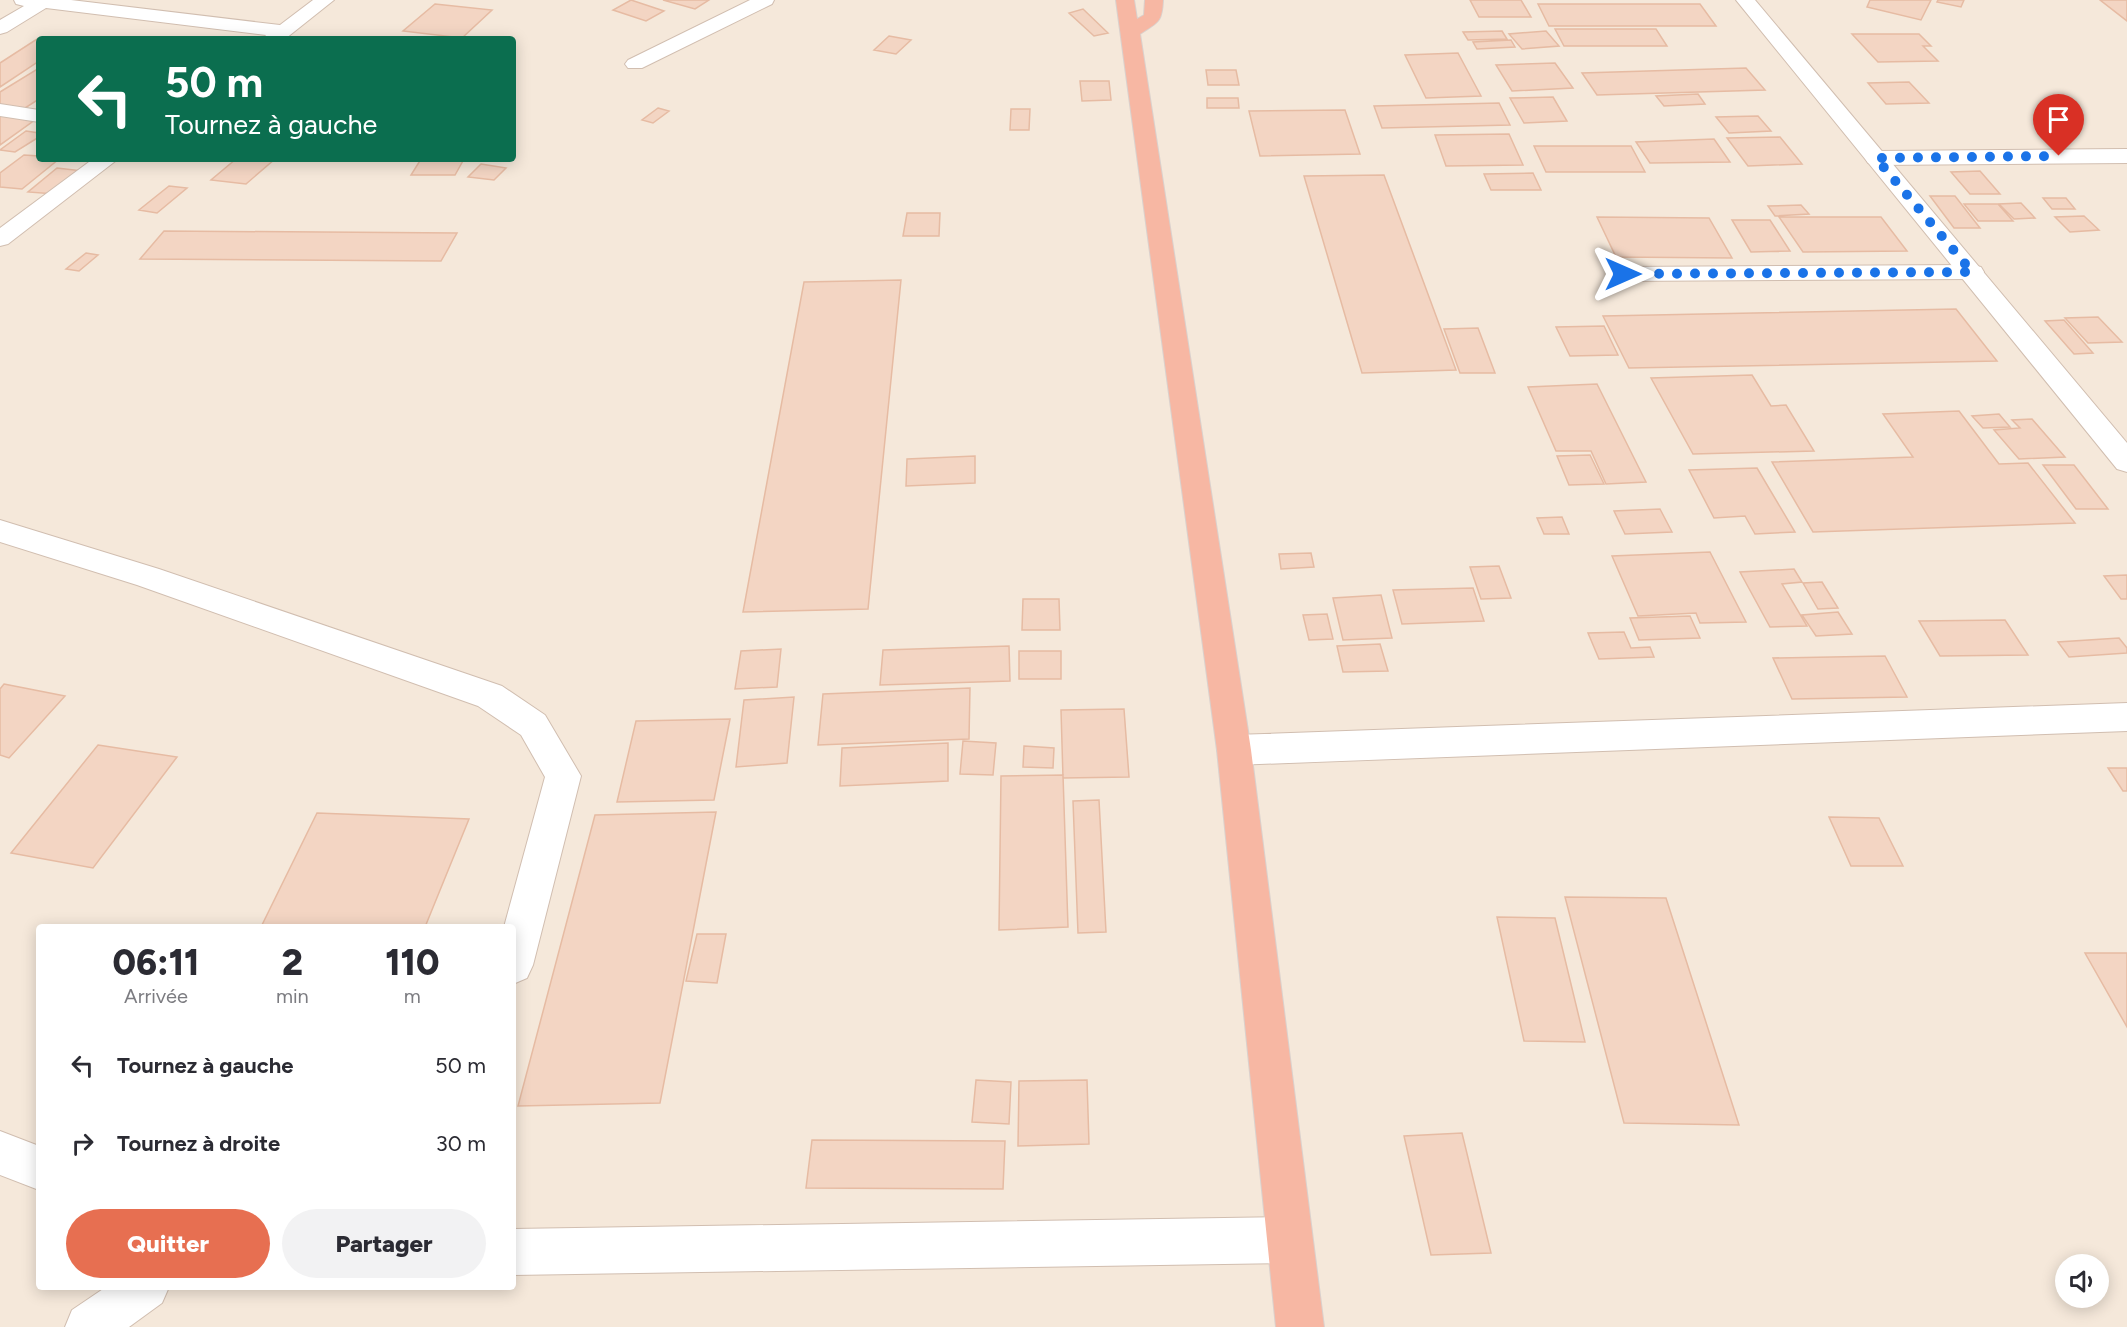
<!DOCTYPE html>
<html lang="fr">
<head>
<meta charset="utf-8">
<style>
	:root { --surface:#fff; --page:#f2f2f3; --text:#2b2b33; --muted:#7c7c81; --accent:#e76f51 }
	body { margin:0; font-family:Figtree,sans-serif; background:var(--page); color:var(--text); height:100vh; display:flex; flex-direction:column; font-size:22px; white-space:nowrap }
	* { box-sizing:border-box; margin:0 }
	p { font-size:20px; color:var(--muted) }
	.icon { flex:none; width:33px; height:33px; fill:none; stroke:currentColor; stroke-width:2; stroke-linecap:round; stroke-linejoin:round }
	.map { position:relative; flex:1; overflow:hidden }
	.drawer { position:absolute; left:36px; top:924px; width:480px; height:366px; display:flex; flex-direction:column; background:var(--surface); border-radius:6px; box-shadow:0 3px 15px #0003 }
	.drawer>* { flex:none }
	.banner { position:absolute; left:36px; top:36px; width:480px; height:126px; border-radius:6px; box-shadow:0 3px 15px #0003; background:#0b6e4f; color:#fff; overflow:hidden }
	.buttons { position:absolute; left:2055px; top:1254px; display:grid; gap:12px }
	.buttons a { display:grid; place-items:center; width:54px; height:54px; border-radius:50%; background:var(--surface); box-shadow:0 3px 15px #0003; font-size:30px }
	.pin { position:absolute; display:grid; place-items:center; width:51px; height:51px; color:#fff; margin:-62px -26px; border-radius:50% 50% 50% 0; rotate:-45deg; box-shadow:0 0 6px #0007 }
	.pin .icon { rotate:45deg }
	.me { position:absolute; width:66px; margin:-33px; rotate:90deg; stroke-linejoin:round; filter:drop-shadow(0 0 4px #0008) }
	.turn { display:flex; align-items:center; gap:21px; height:126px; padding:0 30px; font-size:27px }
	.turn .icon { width:78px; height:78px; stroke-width:2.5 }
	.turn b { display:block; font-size:42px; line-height:51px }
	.eta { display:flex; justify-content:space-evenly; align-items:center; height:102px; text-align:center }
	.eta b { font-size:36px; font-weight:800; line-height:42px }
	.action { display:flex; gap:12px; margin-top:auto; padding:12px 30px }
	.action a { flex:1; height:69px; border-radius:36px; background:var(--accent); color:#fff; font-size:24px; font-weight:800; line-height:69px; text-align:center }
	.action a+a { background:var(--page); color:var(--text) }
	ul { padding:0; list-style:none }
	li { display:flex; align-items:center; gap:18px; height:78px; padding:0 30px }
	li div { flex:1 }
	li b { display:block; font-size:22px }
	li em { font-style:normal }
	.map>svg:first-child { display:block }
	.residential { fill:#f5e8da; fill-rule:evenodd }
	.building { fill:#f3d5c3; stroke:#e6bba3; stroke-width:1.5 }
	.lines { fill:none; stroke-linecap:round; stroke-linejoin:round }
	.lane-casing { stroke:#d1beb0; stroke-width:2 }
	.street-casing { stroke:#d1beb0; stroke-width:2 }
	.highway-casing { stroke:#dad1cd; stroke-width:2 }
	.lane { fill:#fff; fill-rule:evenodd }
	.street { fill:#fff; fill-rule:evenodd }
	.highway { fill:#f7b7a3; fill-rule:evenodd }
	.route { stroke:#1a73e8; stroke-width:10; stroke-dasharray:0 18 }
</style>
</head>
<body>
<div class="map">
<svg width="2127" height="1327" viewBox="0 0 2127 1327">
	<rect width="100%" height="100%" fill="#fdf6ec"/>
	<path class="residential" d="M 0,0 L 2127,0 L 2127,1327 L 0,1327 ZM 39,39 L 513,39 L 513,159 L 39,159 ZM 39,927 L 513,927 L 513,1287 L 39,1287 ZM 2066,1264 L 2098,1264 L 2098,1298 L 2066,1298 Z"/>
	<path class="building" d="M 631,0 L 664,11 L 646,21 L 613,10 Z
		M 663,0 L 709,0 L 695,9 Z
		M 1470,0 L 1521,0 L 1531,17 L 1479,17 Z
		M 1870,0 L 1931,0 L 1921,20 L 1867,7 Z
		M 1938,0 L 1964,0 L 1961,7 L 1937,2 Z
		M 2100,0 L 2127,0 L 2127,21 Z
		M 435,4 L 492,10 L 462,38 L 403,31 Z
		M 1538,4 L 1700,4 L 1716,26 L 1549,26 Z
		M 1083,9 L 1108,33 L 1094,36 L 1069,13 Z
		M 1555,29 L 1656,29 L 1667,46 L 1564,46 Z
		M 1502,31 L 1507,39 L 1468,40 L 1463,32 Z
		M 1546,31 L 1559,46 L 1522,49 L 1509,34 Z
		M 1852,34 L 1919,34 L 1931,46 L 1923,46 L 1938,61 L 1878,62 Z
		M 889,36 L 911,40 L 896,54 L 874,50 Z
		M 37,39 L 39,39 L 39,61 L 0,87 L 0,63 Z
		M 1511,40 L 1515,47 L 1477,49 L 1473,42 Z
		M 1458,53 L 1481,96 L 1426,98 L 1405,55 Z
		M 1555,63 L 1573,88 L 1512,91 L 1496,65 Z
		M 39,68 L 39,99 L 22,110 L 0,107 L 0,92 Z
		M 1746,68 L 1765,90 L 1597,95 L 1582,73 Z
		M 1206,70 L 1236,70 L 1239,85 L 1208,85 Z
		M 1080,81 L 1109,81 L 1111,100 L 1082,101 Z
		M 1909,82 L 1929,103 L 1886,104 L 1868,83 Z
		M 1698,94 L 1705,104 L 1664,106 L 1656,96 Z
		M 1553,97 L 1567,121 L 1524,123 L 1510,98 Z
		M 1207,98 L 1238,98 L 1239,108 L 1207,108 Z
		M 1499,103 L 1510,125 L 1382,128 L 1374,106 Z
		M 658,108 L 669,111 L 653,123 L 642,120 Z
		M 1011,109 L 1030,109 L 1029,130 L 1010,130 Z
		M 1345,110 L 1360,154 L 1260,156 L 1249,111 Z
		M 0,113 L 39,117 L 0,145 Z
		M 1758,116 L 1771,131 L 1729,133 L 1716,117 Z
		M 26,131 L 39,133 L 39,137 L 15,152 L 0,150 Z
		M 1509,134 L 1523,165 L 1446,166 L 1435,135 Z
		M 1780,137 L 1802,164 L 1748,166 L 1727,138 Z
		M 1714,139 L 1730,162 L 1650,163 L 1636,142 Z
		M 1534,146 L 1631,146 L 1645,172 L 1546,172 Z
		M 24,155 L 39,156 L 39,159 L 59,159 L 22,189 L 0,187 L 0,173 Z
		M 236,159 L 275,159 L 246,184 L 211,180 Z
		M 421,159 L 464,159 L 455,175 L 411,175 Z
		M 481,164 L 506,168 L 494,180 L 468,177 Z
		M 57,168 L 83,171 L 55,194 L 28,192 Z
		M 1980,171 L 2000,194 L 1970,194 L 1951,172 Z
		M 1533,173 L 1541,190 L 1491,190 L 1484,174 Z
		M 1384,175 L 1456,370 L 1362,373 L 1304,176 Z
		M 169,186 L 187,188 L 157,213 L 139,210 Z
		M 1930,196 L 1955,196 L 1980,228 L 1954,228 Z
		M 2043,198 L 2066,198 L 2075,209 L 2052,209 Z
		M 2021,203 L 2035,218 L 2014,219 L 1999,204 Z
		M 1964,204 L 1998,204 L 2013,221 L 1978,221 Z
		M 1801,205 L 1809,214 L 1775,216 L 1768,206 Z
		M 907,213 L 940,213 L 939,236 L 903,236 Z
		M 2084,216 L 2099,230 L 2070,232 L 2055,217 Z
		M 1597,217 L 1709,218 L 1732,258 L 1616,257 Z
		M 1779,217 L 1881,217 L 1907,251 L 1803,252 Z
		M 1732,220 L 1770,220 L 1790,251 L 1751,252 Z
		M 164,231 L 457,233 L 441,261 L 140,259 Z
		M 86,253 L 98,255 L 79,271 L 66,269 Z
		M 901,280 L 868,609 L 743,612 L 804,282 Z
		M 1956,309 L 1997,361 L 1629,368 L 1603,316 Z
		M 2098,317 L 2122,342 L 2088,343 L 2065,318 Z
		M 2064,320 L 2093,353 L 2074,354 L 2045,321 Z
		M 1604,326 L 1618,355 L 1570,356 L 1556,327 Z
		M 1478,328 L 1495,373 L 1460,373 L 1444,329 Z
		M 1752,375 L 1771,406 L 1786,405 L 1814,451 L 1693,454 L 1651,378 Z
		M 1597,384 L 1646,482 L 1606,484 L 1591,451 L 1556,451 L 1528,387 Z
		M 1959,411 L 1999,464 L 2028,463 L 2075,523 L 1813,532 L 1772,462 L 1913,457 L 1883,414 Z
		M 1999,414 L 2010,427 L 1983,428 L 1972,416 Z
		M 2032,419 L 2065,457 L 2019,459 L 1994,430 L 2020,428 L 2012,420 Z
		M 1590,455 L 1604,484 L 1569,485 L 1557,456 Z
		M 975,456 L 975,483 L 906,486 L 907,459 Z
		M 2043,465 L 2074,465 L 2108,509 L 2076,509 Z
		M 1757,468 L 1795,532 L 1755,534 L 1745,516 L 1714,518 L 1689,470 Z
		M 1660,509 L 1672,532 L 1625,534 L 1614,511 Z
		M 1562,517 L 1569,534 L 1544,534 L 1537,518 Z
		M 1710,552 L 1746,622 L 1700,623 L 1696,613 L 1638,616 L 1612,556 Z
		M 1311,553 L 1314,567 L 1281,569 L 1279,554 Z
		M 1499,566 L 1511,598 L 1481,599 L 1470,567 Z
		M 1794,569 L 1802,582 L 1782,584 L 1807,626 L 1770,627 L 1740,572 Z
		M 2127,575 L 2127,599 L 2121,599 L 2104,576 Z
		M 1822,582 L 1838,608 L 1818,609 L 1803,583 Z
		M 1473,588 L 1484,621 L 1402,624 L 1393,590 Z
		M 1381,595 L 1392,638 L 1343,640 L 1333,598 Z
		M 1023,599 L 1059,599 L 1060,630 L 1022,630 Z
		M 1838,612 L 1852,634 L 1816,636 L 1802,615 Z
		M 1327,614 L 1333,639 L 1309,640 L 1303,615 Z
		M 1690,616 L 1700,638 L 1639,640 L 1630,618 Z
		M 2005,620 L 2028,655 L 1940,656 L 1919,621 Z
		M 1624,632 L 1631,648 L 1650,647 L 1654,657 L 1599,659 L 1588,633 Z
		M 2119,638 L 2127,648 L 2127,653 L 2069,657 L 2058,642 Z
		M 1380,644 L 1388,671 L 1343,672 L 1337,646 Z
		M 1009,646 L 1010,681 L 880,685 L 883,650 Z
		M 781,649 L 777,687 L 735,689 L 741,651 Z
		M 1019,651 L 1061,651 L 1061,679 L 1019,679 Z
		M 1885,656 L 1907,697 L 1792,699 L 1773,658 Z
		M 4,684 L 65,696 L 9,758 L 0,755 L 0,689 Z
		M 970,688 L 969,739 L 818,745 L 823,694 Z
		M 794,697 L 787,763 L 736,767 L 744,700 Z
		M 1124,709 L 1129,777 L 1063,778 L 1061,710 Z
		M 730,719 L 714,800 L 617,802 L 636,721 Z
		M 963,741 L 996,743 L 993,775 L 960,774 Z
		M 948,743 L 948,781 L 840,786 L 842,748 Z
		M 98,745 L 177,757 L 93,868 L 11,853 Z
		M 1024,746 L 1054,748 L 1053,768 L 1023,767 Z
		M 2108,768 L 2127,768 L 2127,791 L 2123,791 Z
		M 1063,775 L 1068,927 L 999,930 L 1001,776 Z
		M 1099,800 L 1106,932 L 1078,933 L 1073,801 Z
		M 716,812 L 660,1103 L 518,1106 L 595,815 Z
		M 317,813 L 469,819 L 425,927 L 261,927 Z
		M 1829,817 L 1879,818 L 1903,866 L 1851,866 Z
		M 1565,897 L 1666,898 L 1739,1125 L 1624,1123 Z
		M 1497,917 L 1555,918 L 1585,1042 L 1524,1041 Z
		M 697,934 L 726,934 L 717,983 L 686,981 Z
		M 2085,953 L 2127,953 L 2127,1027 Z
		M 976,1080 L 1011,1082 L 1009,1124 L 972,1122 Z
		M 1087,1080 L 1089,1144 L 1018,1146 L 1019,1081 Z
		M 1462,1133 L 1491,1253 L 1431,1255 L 1404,1136 Z
		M 812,1140 L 1005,1141 L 1003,1189 L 806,1188 Z"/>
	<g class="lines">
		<defs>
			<path id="lane" d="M 750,0 L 774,0 L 772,4 L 642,68 L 628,68 L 625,64 L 628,60 Z
				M 2127,149 L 2127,163 L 1876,165 L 1868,163 L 1865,158 L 1868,153 L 1876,151 Z
				M 1972,265 L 1981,267 L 1984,272 L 1981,277 L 1972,279 L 1623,281 L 1614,279 L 1611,274 L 1614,269 L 1623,267 Z"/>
			<path id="street" d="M 14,0 L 71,0 L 280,25 L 313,0 L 334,0 L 285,39 L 263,39 L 266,35 L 46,8 L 7,32 L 0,34 L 0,20 L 24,6 L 16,4 Z
				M 1736,0 L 1755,0 L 2127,443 L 2127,472 L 2117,469 Z
				M 0,104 L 39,110 L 39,122 L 0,116 Z
				M 93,159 L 118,159 L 8,244 L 0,246 L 0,228 Z
				M 0,520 L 159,569 L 502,686 L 545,715 L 581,776 L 533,965 L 527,978 L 513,984 L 513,927 L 504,927 L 545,777 L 521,735 L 478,706 L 137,585 L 0,542 Z
				M 2127,703 L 2127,731 L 1234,765 L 1222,760 L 1217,750 L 1222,740 L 1234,735 Z
				M 0,1131 L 39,1146 L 39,1190 L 0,1175 Z
				M 1289,1217 L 1305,1224 L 1312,1240 L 1305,1256 L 1289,1263 L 513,1275 L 513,1229 Z
				M 106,1287 L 169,1287 L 162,1303 L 129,1327 L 65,1327 L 72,1310 Z"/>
			<path id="highway" d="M 1116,0 L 1134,0 L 1137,19 L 1144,15 L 1145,0 L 1163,0 C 1162,23 1158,22 1140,34 L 1251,750 L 1324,1327 L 1276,1327 L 1217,750 Z"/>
		</defs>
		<use href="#lane" class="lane-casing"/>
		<use href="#street" class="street-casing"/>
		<use href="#highway" class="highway-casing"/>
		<use href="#lane" class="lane"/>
		<use href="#street" class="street"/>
		<use href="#highway" class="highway"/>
	</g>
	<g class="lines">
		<path class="route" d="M 1623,274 L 1972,272 L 1876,158 L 2059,156"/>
	</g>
</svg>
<div class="buttons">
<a><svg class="icon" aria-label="sound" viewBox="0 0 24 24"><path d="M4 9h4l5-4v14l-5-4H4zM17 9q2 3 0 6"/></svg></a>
</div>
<div class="pin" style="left:2059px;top:156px;background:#d93025"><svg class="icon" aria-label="arrive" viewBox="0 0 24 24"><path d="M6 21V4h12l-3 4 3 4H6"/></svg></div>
<svg class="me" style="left:1623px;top:274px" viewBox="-20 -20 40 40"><path d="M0-17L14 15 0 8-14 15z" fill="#1a73e8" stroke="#fff" stroke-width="4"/></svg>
<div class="banner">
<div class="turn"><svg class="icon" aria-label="left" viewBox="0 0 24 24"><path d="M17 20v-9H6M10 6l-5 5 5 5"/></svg><div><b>50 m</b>Tournez à gauche</div></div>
</div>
<section class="drawer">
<div class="eta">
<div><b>06:11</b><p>Arrivée</p></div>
<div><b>2</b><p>min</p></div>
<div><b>110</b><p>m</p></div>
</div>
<ul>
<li><svg class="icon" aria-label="left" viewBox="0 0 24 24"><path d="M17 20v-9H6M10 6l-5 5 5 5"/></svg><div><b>Tournez à gauche</b></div><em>50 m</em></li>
<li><svg class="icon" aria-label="right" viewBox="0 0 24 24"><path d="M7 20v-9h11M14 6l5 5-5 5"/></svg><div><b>Tournez à droite</b></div><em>30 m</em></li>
</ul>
<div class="action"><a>Quitter</a><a>Partager</a></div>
</section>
</div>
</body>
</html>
